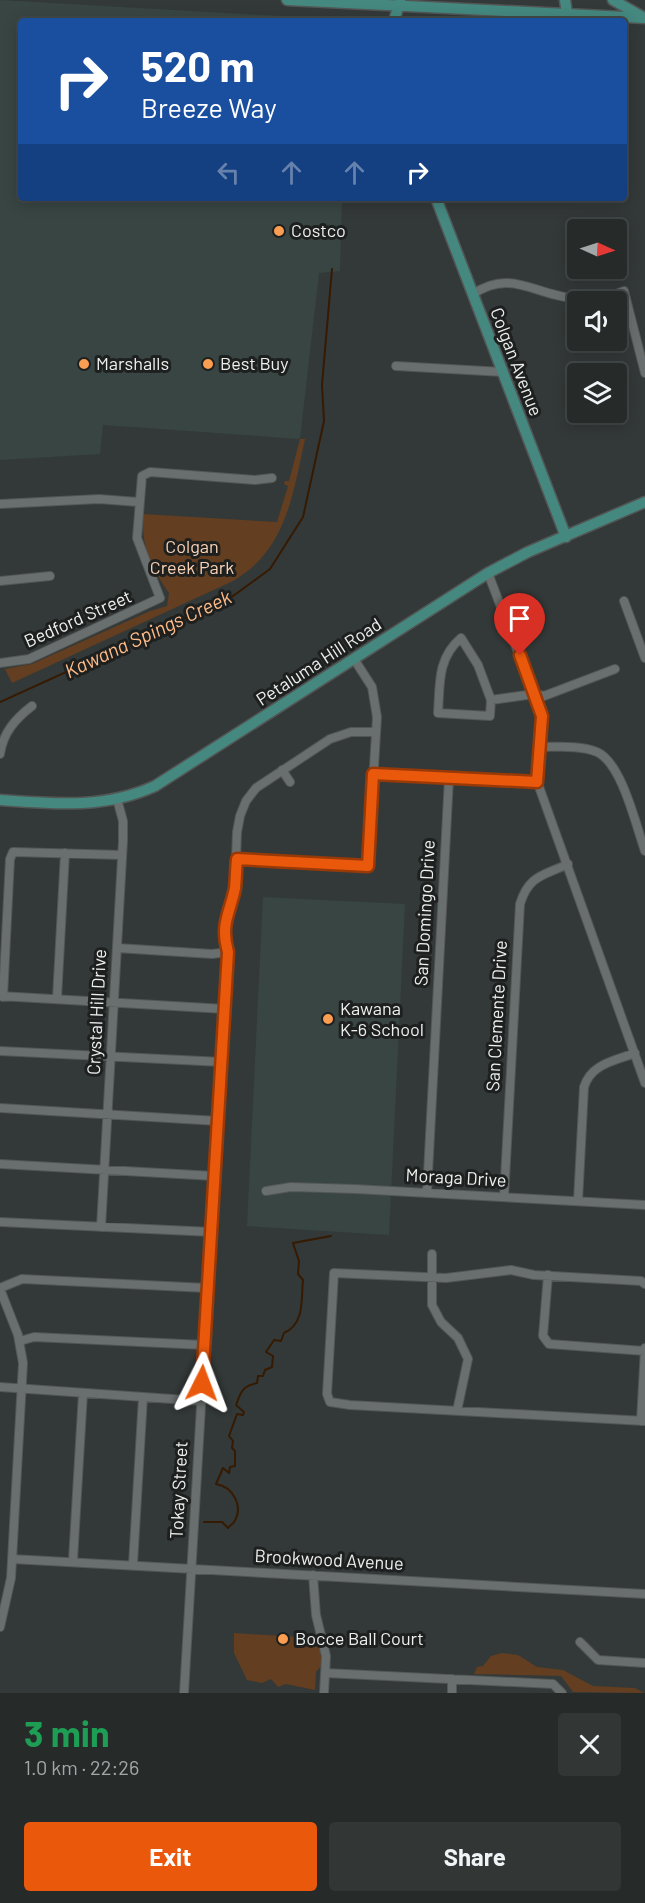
<!DOCTYPE html>
<html lang="en">
<head>
<meta charset="utf-8">
<style>
	:root { --surface:#262b2a; --page:#323736; --text:#f1f3f6; --muted:#a4a7a8; --line:#424747; --accent:#ea580c }
	body { margin:0; font-family:Barlow,sans-serif; background:var(--page); color:var(--text); height:100vh; display:flex; flex-direction:column; font-size:22px; white-space:nowrap }
	* { box-sizing:border-box; margin:0 }
	p { font-size:20px; color:var(--muted) }
	.icon { flex:none; width:33px; height:33px; fill:none; stroke:currentColor; stroke-width:2; stroke-linecap:round; stroke-linejoin:round }
	.map { position:relative; height:1693px; overflow:hidden }
	.drawer { display:flex; flex-direction:column; background:var(--surface); flex:1 }
	.drawer>* { flex:none }
	.banner { position:absolute; left:18px; top:18px; width:609px; height:183px; border-radius:6px; box-shadow:0 3px 15px #0003,0 0 0 2px var(--line); background:#1a4fa0; color:#fff; overflow:hidden }
	.needle { width:39px; rotate:93deg }
	.tools { position:absolute; left:567px; top:219px; display:grid; gap:12px }
	.tools a { display:grid; place-items:center; width:60px; height:60px; border-radius:6px; background:var(--surface); box-shadow:0 3px 15px #0003,0 0 0 2px var(--line); font-size:30px }
	.pin { position:absolute; display:grid; place-items:center; width:51px; height:51px; color:#fff; margin:-62px -26px; border-radius:50% 50% 50% 0; rotate:-45deg; box-shadow:0 0 6px #0007 }
	.pin .icon { rotate:45deg }
	.me { position:absolute; width:66px; margin:-33px; rotate:3deg; stroke-linejoin:round; filter:drop-shadow(0 0 4px #0008) }
	.turn { display:flex; align-items:center; gap:21px; height:126px; padding:0 24px; font-size:27px }
	.turn .icon { width:78px; height:78px; stroke-width:2.5 }
	.turn b { display:block; font-size:42px; line-height:51px }
	.lanes { display:flex; align-items:center; height:57px; padding:0 24px; background:#0003; justify-content:center; gap:30px; direction:ltr }
	.lanes .off { opacity:.35 }
	.round { display:grid; place-items:center; flex:none; width:63px; height:63px; border-radius:6px; background:var(--page) }
	.headline { display:flex; align-items:center; justify-content:space-between; height:102px; padding:0 24px }
	h1 { font-size:36px; font-weight:700; line-height:45px; color:#1e9e55 }
	.button { display:flex; gap:12px; margin-top:auto; padding:12px 24px }
	.button a { flex:1; height:69px; border-radius:6px; background:var(--accent); color:#fff; font-size:24px; font-weight:700; line-height:69px; text-align:center }
	.button a+a { background:var(--page); color:var(--text) }
	.map>svg:first-child { display:block }
	.built { fill:#384543 }
	.green { fill:#633e20 }
	.lines { fill:none; stroke-linecap:round; stroke-linejoin:round }
	.stream { stroke:#361a02; stroke-width:2 }
	.minor-casing { stroke:#525655; stroke-width:10 }
	.major-casing { stroke:#525655; stroke-width:13 }
	.minor { stroke:#696f6e; stroke-width:8 }
	.major { stroke:#44887f; stroke-width:10 }
	.route-casing { stroke:#983908; stroke-width:15 }
	.route { stroke:#ea580c; stroke-width:10 }
	.poi-dot { fill:#fb9e51; stroke:#1d201f; stroke-width:2 }
	.labels { text-anchor:middle; stroke-width:6; stroke-linejoin:round; paint-order:stroke }
	.poi-label { font-size:18px; fill:#edf0ef; stroke:#1d201f; text-anchor:start }
	.street-label { font-size:18px; fill:#edf0ef; stroke:#1d201f }
	.park-label { font-size:18px; fill:#fbd2b5; stroke:#1d201f }
	.water-label { font-size:20px; font-style:italic; fill:#febb88; stroke:#1d201f }
</style>
</head>
<body>
<div class="map">
<svg width="645" height="1693" viewBox="0 0 645 1693">
	<rect width="100%" height="100%" fill="#333938"/>
	<path class="built" d="M 0,0 L 349,20 L 21,21 L 21,198 L 342,198 L 340,271 L 319,273 L 300,439 L 103,425 L 100,454 L 0,460 Z
		M 263,897 L 405,904 L 389,1235 L 247,1226 Z"/>
	<path class="green" d="M 300,439 L 305,439 C 293,494 286,551 233,581 L 12,683 L 5,669 L 32,664 L 150,611 L 167,606 L 169,593 C 151,568 141,545 143,514 L 277,522 L 288,486 L 284,484 L 285,481 L 289,481 Z
		M 234,1633 L 298,1637 L 308,1646 L 316,1645 C 322,1650 322,1658 321,1666 L 316,1672 L 315,1690 L 286,1684 L 278,1687 L 271,1679 L 262,1683 L 247,1680 L 234,1653 Z
		M 502,1653 L 518,1655 L 537,1667 L 563,1670 L 593,1686 L 635,1688 L 644,1693 L 573,1692 L 561,1676 L 474,1674 L 477,1667 L 483,1666 L 491,1656 Z"/>
	<g class="lines">
		<path class="stream" d="M 0,702 L 233,596 L 270,569 L 303,517 L 324,421 L 322,385 L 332,269
			M 204,1522 L 222,1522 L 228,1528 C 230,1525 233,1524 234,1522 C 244,1506 233,1487 216,1484 L 223,1468 L 229,1473 L 230,1467 L 235,1466 L 235,1451 L 232,1448 L 233,1441 L 229,1436 L 237,1414 L 243,1415 L 244,1412 L 236,1405 C 241,1391 243,1386 257,1383 L 258,1376 L 263,1376 L 265,1370 L 272,1367 L 273,1356 L 266,1352 L 274,1340 L 281,1341 L 284,1333 C 305,1324 301,1299 303,1280 L 298,1274 L 299,1261 L 293,1243 L 331,1236"/>
		<defs>
			<path id="minor" d="M 473,294 C 505,273 524,287 556,295 C 579,301 603,300 624,291 L 645,373
				M 396,366 L 503,372
				M 0,504 L 99,499 L 138,502
				M 488,573 L 542,716 L 541,747 C 559,747 580,745 597,752 C 622,763 636,826 645,851
				M 0,581 L 50,576
				M 624,601 L 645,658
				M 0,663 L 29,659 L 160,598 L 137,538 L 142,476 L 150,472 L 255,480 L 272,478
				M 491,700 L 490,716 L 438,713 C 440,685 437,658 461,638 L 478,665 L 491,700 L 534,694 L 544,696 L 615,669
				M 541,747 L 537,781 L 645,1083
				M 0,754 C 3,733 15,719 32,706
				M 282,770 L 290,782
				M 373,774 L 537,781
				M 237,859 L 368,866 L 377,717 L 372,687 L 354,659
				M 117,948 L 212,954 L 228,952
				M 0,996 L 225,1009
				M 3,997 L 10,859 L 13,852 L 122,855
				M 57,998 L 65,853
				M 0,1051 L 222,1062
				M 0,1108 L 218,1121
				M 0,1164 L 214,1176
				M 266,1191 L 291,1187 L 355,1189 L 645,1205
				M 427,1192 L 449,778
				M 504,1197 L 520,904 C 529,875 543,876 568,864
				M 578,1201 L 584,1087 C 591,1064 614,1061 635,1053
				M 0,1222 L 212,1232
				M 101,1227 L 123,841 L 123,821 L 117,799
				M 432,1254 L 432,1305 L 441,1322 L 458,1338 L 468,1359 L 457,1411
				M 548,1275 L 543,1336 L 549,1344 L 645,1351
				M 645,1284 L 641,1281 L 534,1275 L 511,1270 L 446,1278 L 334,1273 L 327,1394 L 330,1402 L 350,1405 L 645,1421
				M 0,1288 L 22,1279 L 207,1288
				M 0,1289 L 18,1335 L 23,1363 L 11,1578 L 0,1627
				M 20,1341 L 34,1337 L 204,1345
				M 0,1387 L 201,1401
				M 641,1421 L 645,1348
				M 12,1559 L 645,1594
				M 73,1560 L 83,1393
				M 133,1564 L 143,1397
				M 313,1575 L 316,1615 L 326,1656 L 324,1693
				M 580,1642 L 598,1660 L 645,1663
				M 325,1673 L 553,1684 L 562,1693
				M 184,1693 L 228,952 L 224,937 L 226,913 L 235,887 L 237,832 L 240,816 L 246,801 L 256,788 L 330,739 L 351,732 L 375,732
				M 452,1693 L 452,1679"/>
			<path id="major" d="M 287,0 L 645,18
				M 565,0 L 567,14
				M 613,0 L 641,16
				M 394,21 L 400,1
				M 436,198 L 566,537
				M 0,800 C 54,804 105,809 155,786 L 488,573 L 528,552 L 645,502"/>
		</defs>
		<use href="#minor" class="minor-casing"/>
		<use href="#major" class="major-casing"/>
		<use href="#minor" class="minor"/>
		<use href="#major" class="major"/>
	</g>
	<g class="lines">
		<defs>
			<path id="route" d="M 202,1383 L 228,952 C 220,924 230,913 235,888 C 236,878 236,869 237,859 L 368,866 L 373,774 L 537,782 L 542,716 L 520,655"/>
		</defs>
		<use href="#route" class="route-casing"/>
		<use href="#route" class="route"/>
	</g>
	<g class="poi-dot">
		<circle cx="279" cy="231" r="6"/>
		<circle cx="84" cy="364" r="6"/>
		<circle cx="208" cy="364" r="6"/>
		<circle cx="328" cy="1019" r="6"/>
		<circle cx="283" cy="1639" r="6"/>
	</g>
	<g class="labels">
		<g class="poi-label">
			<text x="291" y="237">Costco</text>
			<text x="96" y="370">Marshalls</text>
			<text x="220" y="370">Best Buy</text>
			<text x="340" y="1015">Kawana<tspan x="340" dy="21">K-6 School</tspan></text>
			<text x="295" y="1645">Bocce Ball Court</text>
		</g>
		<g class="street-label">
			<text transform="translate(516 362) rotate(69)" y="6">Colgan Avenue</text>
			<text transform="translate(78 619) rotate(-24)" y="6">Bedford Street</text>
			<text transform="translate(319 662) rotate(-33)" y="6">Petaluma Hill Road</text>
			<text transform="translate(425 913) rotate(-87)" y="6">San Domingo Drive</text>
			<text transform="translate(97 1012) rotate(-87)" y="6">Crystal Hill Drive</text>
			<text transform="translate(497 1016) rotate(-87)" y="6">San Clemente Drive</text>
			<text transform="translate(456 1178) rotate(3)" y="6">Moraga Drive</text>
			<text transform="translate(179 1490) rotate(-87)" y="6">Tokay Street</text>
			<text transform="translate(329 1560) rotate(3)" y="6">Brookwood Avenue</text>
		</g>
		<g class="park-label">
			<text x="192" y="553">Colgan<tspan x="192" dy="21">Creek Park</tspan></text>
		</g>
		<g class="water-label">
			<text transform="translate(148 634) rotate(-25)" y="7">Kawana Spings Creek</text>
		</g>
	</g>
</svg>
<div class="tools">
<a><svg class="needle" viewBox="-14 -14 28 28"><path d="M0-13l5 13h-10z" fill="#e53935"/><path d="M0 13l5-13h-10z" fill="#a4a7a8"/></svg></a>
<a><svg class="icon" aria-label="sound" viewBox="0 0 24 24"><path d="M4 9h4l5-4v14l-5-4H4zM17 9q2 3 0 6"/></svg></a>
<a><svg class="icon" aria-label="layers" viewBox="0 0 24 24"><path d="M12 4l9 5-9 5-9-5zM3 14l9 5 9-5"/></svg></a>
</div>
<div class="pin" style="left:520px;top:655px;background:#d93025"><svg class="icon" aria-label="arrive" viewBox="0 0 24 24"><path d="M6 21V4h12l-3 4 3 4H6"/></svg></div>
<svg class="me" style="left:202px;top:1383px" viewBox="-20 -20 40 40"><path d="M0-17L14 15 0 8-14 15z" fill="#ea580c" stroke="#fff" stroke-width="4"/></svg>
<div class="banner">
<div class="turn"><svg class="icon" aria-label="right" viewBox="0 0 24 24"><path d="M7 20v-9h11M14 6l5 5-5 5"/></svg><div><b>520 m</b>Breeze Way</div></div>
<div class="lanes"><svg class="icon off" aria-label="left" viewBox="0 0 24 24"><path d="M17 20v-9H6M10 6l-5 5 5 5"/></svg><svg class="icon off" aria-label="ahead" viewBox="0 0 24 24"><path d="M12 20V5M6 11l6-6 6 6"/></svg><svg class="icon off" aria-label="ahead" viewBox="0 0 24 24"><path d="M12 20V5M6 11l6-6 6 6"/></svg><svg class="icon" aria-label="right" viewBox="0 0 24 24"><path d="M7 20v-9h11M14 6l5 5-5 5"/></svg></div>
</div>
</div>
<section class="drawer">
<div class="headline"><div><h1>3 min</h1><p>1.0 km · 22:26</p></div><a class="round"><svg class="icon" aria-label="close" viewBox="0 0 24 24"><path d="M6 6l12 12M18 6L6 18"/></svg></a></div>
<div class="button"><a>Exit</a><a>Share</a></div>
</section>
</body>
</html>
